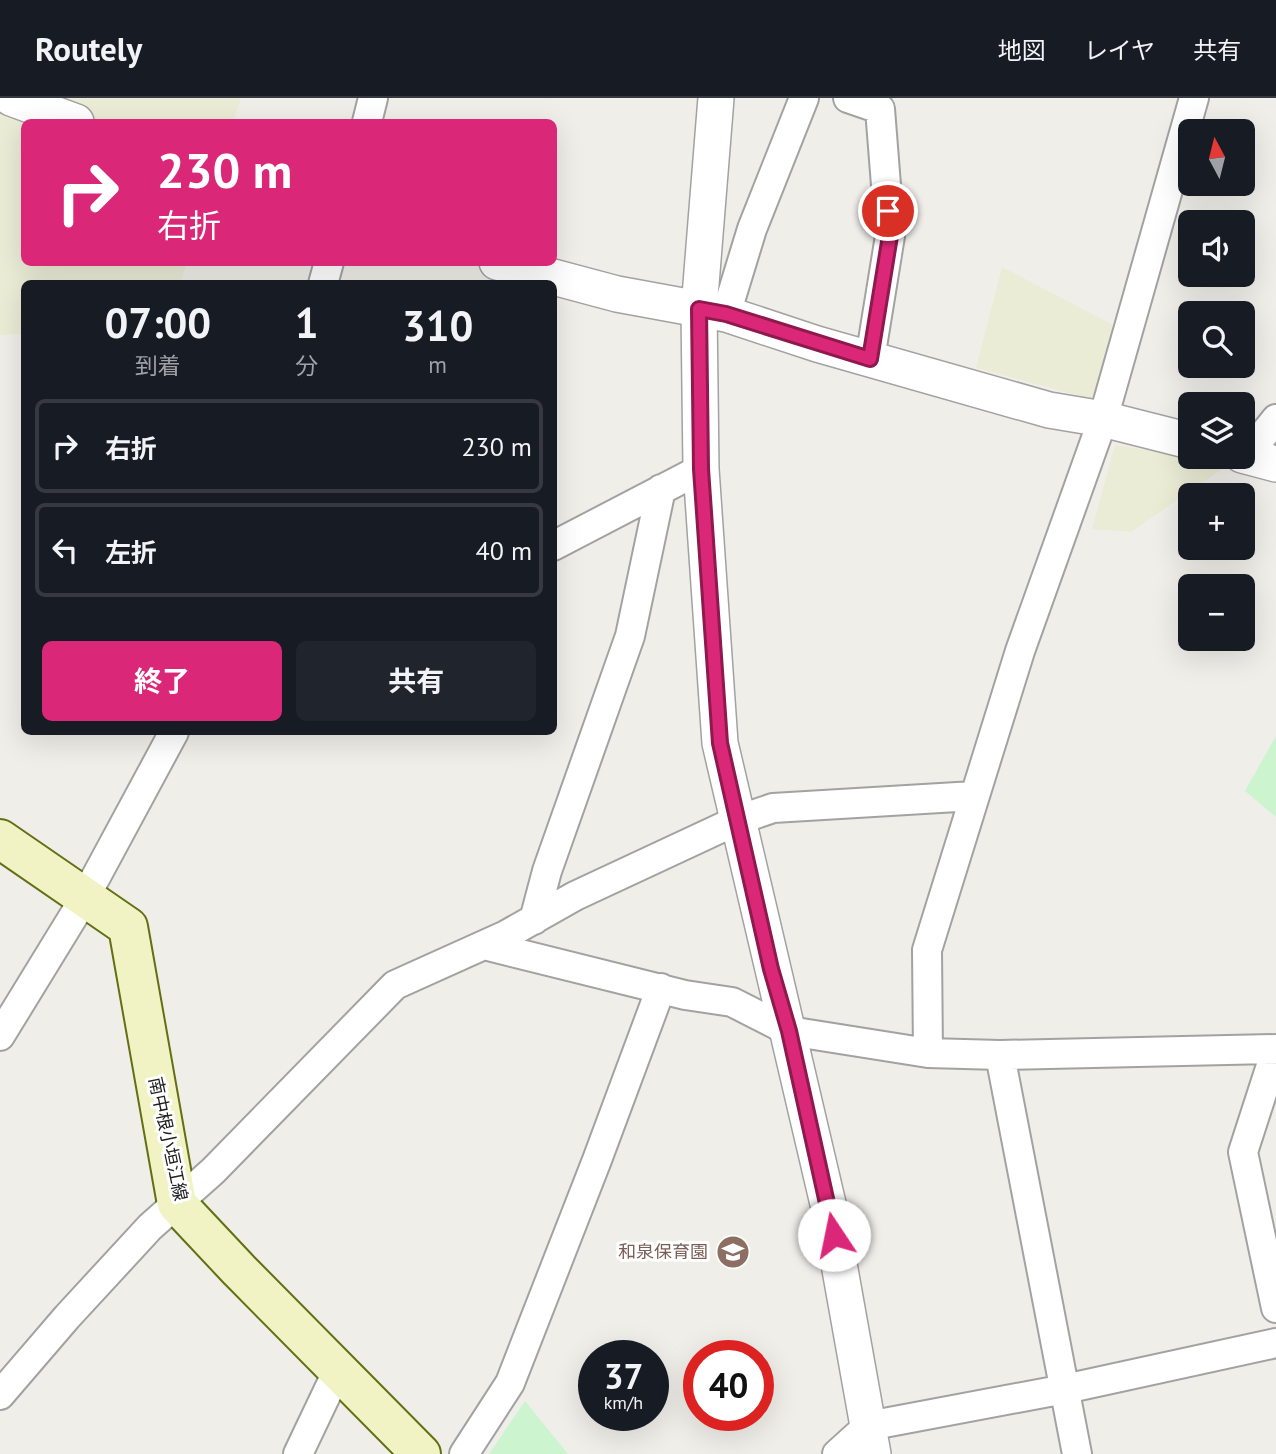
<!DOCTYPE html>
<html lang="ja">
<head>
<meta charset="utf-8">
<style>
	:root { --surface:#171b24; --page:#20242c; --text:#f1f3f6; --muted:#9ea1a6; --line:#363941; --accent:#db2777 }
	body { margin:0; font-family:"PT Sans","Noto Sans JP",sans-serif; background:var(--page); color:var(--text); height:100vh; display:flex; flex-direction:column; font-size:26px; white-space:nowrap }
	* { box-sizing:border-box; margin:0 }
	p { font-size:23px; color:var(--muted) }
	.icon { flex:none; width:38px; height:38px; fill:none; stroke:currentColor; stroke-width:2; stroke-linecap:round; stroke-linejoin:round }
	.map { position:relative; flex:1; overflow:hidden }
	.details { position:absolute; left:21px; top:182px; width:536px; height:455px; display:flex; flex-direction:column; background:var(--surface); border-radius:10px; box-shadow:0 7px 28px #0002 }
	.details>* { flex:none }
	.guide { position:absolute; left:21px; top:21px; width:536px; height:147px; border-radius:10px; box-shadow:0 7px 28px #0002; background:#db2777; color:#fff; overflow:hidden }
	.needle { width:46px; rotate:353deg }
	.tools { position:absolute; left:1178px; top:21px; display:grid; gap:14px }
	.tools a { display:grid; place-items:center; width:77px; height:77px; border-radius:10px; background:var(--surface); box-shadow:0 7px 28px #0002; font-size:35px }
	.speed { position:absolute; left:578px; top:1242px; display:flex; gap:14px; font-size:35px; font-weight:700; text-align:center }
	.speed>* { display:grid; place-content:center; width:91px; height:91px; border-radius:50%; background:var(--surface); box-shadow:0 7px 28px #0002; line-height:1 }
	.speed small { font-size:18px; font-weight:400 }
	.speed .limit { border:10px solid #d22; background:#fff; color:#111 }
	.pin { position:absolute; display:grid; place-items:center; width:60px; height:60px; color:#fff; margin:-30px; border:4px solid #fff; border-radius:50%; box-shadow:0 2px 7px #0007 }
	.me { position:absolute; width:77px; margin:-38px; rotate:349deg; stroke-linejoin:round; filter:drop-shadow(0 0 5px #0008) }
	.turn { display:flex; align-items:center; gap:24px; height:147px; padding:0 21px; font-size:32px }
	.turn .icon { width:91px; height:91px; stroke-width:2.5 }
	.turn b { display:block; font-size:49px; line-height:60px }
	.eta { display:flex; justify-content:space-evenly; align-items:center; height:119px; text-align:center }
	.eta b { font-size:42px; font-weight:700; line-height:49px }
	.cta { display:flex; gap:14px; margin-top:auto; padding:14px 21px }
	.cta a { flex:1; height:80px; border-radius:10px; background:var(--accent); color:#fff; font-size:28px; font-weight:700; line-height:80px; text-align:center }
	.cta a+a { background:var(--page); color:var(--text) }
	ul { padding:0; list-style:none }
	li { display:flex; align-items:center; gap:21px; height:94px; margin:0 14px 10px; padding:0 7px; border:4px solid var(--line); border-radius:10px }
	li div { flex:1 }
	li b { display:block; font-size:26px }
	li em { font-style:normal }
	header { display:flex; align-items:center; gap:42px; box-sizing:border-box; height:98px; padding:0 35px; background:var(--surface); border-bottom:2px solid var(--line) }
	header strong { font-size:33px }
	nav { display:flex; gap:38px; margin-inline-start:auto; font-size:24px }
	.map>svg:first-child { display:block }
	.farmland { fill:#ebecd6 }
	.park { fill:#ccf4cf }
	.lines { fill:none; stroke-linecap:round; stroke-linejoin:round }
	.minor-casing { stroke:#a2a2a2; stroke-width:32 }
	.tertiary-casing { stroke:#a2a2a2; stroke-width:38 }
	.secondary-casing { stroke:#646e12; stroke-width:42 }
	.minor { stroke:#fff; stroke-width:28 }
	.tertiary { stroke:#fff; stroke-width:35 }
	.secondary { stroke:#f1f3c4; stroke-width:38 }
	.route-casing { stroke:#8e194d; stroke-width:18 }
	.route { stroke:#db2777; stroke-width:12 }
	.labels { text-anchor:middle; stroke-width:6; stroke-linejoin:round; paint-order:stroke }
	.street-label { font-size:18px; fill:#212121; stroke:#fff }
	.education-label { font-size:18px; fill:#785e54; stroke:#fff; text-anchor:end }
</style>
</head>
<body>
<header>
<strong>Routely</strong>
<nav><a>地図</a><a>レイヤ</a><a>共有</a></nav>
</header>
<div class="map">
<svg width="1276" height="1356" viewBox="0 0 1276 1356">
	<rect width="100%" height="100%" fill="#f0eee9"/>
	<path class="farmland" d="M 0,0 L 241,0 L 233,24 L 24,24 L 24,164 L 187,165 L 180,185 L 24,186 L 24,236 L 0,237 Z
		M 1002,169 L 1117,229 L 1095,302 L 976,270 Z
		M 1115,347 L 1231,365 L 1131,434 L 1092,431 Z"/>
	<path class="park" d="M 1276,638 L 1276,719 L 1245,693 Z
		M 525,1303 L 568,1356 L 489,1356 Z"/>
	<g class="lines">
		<defs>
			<path id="minor" d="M 848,0 L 880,11 L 890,138 L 870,261
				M 367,24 L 373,0
				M 323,186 L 329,164
				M 726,216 L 752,131 L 804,0
				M 1246,358 L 1276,321
				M 553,448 L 701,371
				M 534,822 L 547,773 L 630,538 L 661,391
				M 484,847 L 685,897 L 732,904 L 789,933 L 928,955 L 927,852 L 1020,553 L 1103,321 L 1194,0
				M 0,938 L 84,801 L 174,634
				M 1276,952 L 1243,1054 L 1276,1210
				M 928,955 L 1000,957 L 1276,951
				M 1000,957 L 1077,1356
				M 0,1297 L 67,1219 L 150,1129 L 213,1073 L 395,887 L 506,837 L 575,798 L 738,722 L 773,710 L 974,698
				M 298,1356 L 338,1272
				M 464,1356 L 510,1285 L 597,1062 L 661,890
				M 837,1356 L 868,1328 L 1065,1291 L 1276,1245"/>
			<path id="tertiary" d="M 11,0 L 76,24
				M 716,0 L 699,211 L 701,371 L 720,645 L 829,1110 L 873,1356
				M 497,164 L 617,196 L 726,216 L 817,246 L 1049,312 L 1103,321 L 1190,343
				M 1242,357 L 1276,366"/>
			<path id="secondary" d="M 0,741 L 128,829 L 177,1106 L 239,1172 L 421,1356"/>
		</defs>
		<use href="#minor" class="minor-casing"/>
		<use href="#tertiary" class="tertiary-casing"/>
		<use href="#secondary" class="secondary-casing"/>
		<use href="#minor" class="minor"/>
		<use href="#tertiary" class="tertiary"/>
		<use href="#secondary" class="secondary"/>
	</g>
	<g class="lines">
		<defs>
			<path id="route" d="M 834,1137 L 789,933 L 771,871 L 720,645 L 701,371 L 699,211 L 726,216 L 870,261 L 890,138 L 888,113"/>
		</defs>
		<use href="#route" class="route-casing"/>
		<use href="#route" class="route"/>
	</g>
	<defs>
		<symbol id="school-disc" viewBox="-11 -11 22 22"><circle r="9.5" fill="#8d6e63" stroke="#fff"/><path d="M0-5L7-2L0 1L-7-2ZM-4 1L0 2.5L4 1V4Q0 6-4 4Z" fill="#fff"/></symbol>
	</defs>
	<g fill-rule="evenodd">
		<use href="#school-disc" x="714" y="1135" width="38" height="38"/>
	</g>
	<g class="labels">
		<g class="street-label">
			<text transform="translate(168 1041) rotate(78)" y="6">南中根小垣江線</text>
		</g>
		<g class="education-label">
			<text x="708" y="1160">和泉保育園</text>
		</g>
	</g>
</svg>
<div class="tools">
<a><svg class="needle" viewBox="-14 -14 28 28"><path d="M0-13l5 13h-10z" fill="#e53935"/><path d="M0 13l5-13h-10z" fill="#9ea1a6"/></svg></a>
<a><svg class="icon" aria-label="sound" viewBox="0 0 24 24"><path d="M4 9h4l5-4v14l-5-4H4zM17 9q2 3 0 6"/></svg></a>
<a><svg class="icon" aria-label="search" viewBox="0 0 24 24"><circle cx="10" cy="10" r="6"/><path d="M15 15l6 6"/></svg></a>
<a><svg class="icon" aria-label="layers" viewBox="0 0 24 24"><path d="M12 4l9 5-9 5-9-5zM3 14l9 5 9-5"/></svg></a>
<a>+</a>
<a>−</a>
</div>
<div class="speed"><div>37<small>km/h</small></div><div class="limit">40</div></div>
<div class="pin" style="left:888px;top:113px;background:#d93025"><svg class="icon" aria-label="arrive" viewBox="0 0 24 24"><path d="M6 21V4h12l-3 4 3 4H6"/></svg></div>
<svg class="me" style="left:834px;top:1137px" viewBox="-20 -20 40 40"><circle r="19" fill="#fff"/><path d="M0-13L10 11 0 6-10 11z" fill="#db2777"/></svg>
<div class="guide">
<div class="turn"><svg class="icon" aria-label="right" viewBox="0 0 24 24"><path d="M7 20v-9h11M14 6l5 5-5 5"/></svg><div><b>230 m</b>右折</div></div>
</div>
<section class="details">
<div class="eta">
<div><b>07:00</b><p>到着</p></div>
<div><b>1</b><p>分</p></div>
<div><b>310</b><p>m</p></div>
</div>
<ul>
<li><svg class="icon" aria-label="right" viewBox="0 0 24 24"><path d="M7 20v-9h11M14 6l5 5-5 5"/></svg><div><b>右折</b></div><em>230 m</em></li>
<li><svg class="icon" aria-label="left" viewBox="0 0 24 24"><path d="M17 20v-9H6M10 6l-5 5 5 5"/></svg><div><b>左折</b></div><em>40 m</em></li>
</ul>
<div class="cta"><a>終了</a><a>共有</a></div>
</section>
</div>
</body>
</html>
